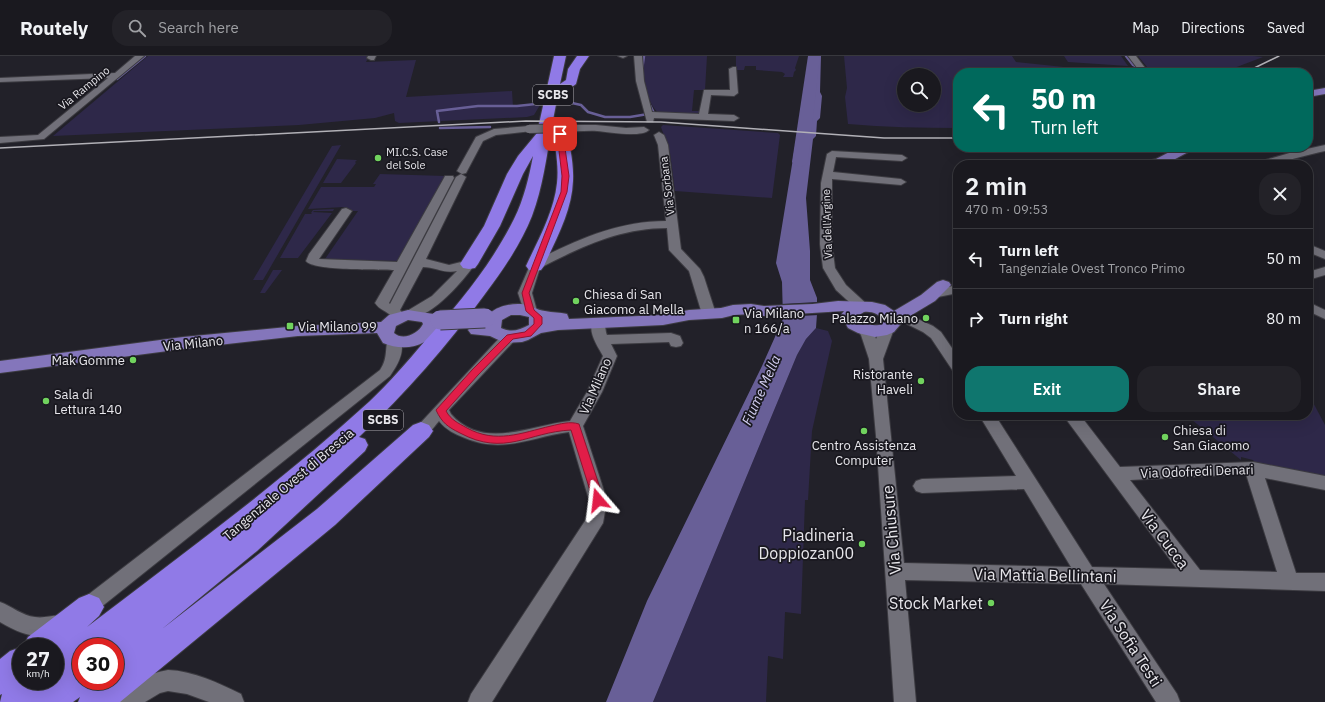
<!DOCTYPE html>
<html lang="en">
<head>
<meta charset="utf-8">
<style>
	:root { --surface:#1a191f; --page:#232228; --text:#f1f3f6; --muted:#9fa0a4; --line:#38383d; --accent:#0f766e }
	body { margin:0; font-family:"IBM Plex Sans",sans-serif; background:var(--page); color:var(--text); height:100vh; display:flex; flex-direction:column; font-size:15px; white-space:nowrap }
	* { box-sizing:border-box; margin:0 }
	p { font-size:13px; color:var(--muted) }
	.icon { flex:none; width:22px; height:22px; fill:none; stroke:currentColor; stroke-width:2; stroke-linecap:round; stroke-linejoin:round }
	.map { position:relative; flex:1; overflow:hidden }
	.details { position:absolute; left:953px; top:104px; width:360px; height:260px; display:flex; flex-direction:column; background:var(--surface); border-radius:16px; box-shadow:0 4px 16px #0002,0 0 0 1px var(--line) }
	.details>* { flex:none }
	.hud { position:absolute; left:953px; top:12px; width:360px; height:84px; border-radius:16px; box-shadow:0 4px 16px #0002,0 0 0 1px var(--line); background:#00695c; color:#fff; overflow:hidden }
	.tools { position:absolute; left:897px; top:12px; display:grid; gap:8px }
	.tools a { display:grid; place-items:center; width:44px; height:44px; border-radius:50%; background:var(--surface); box-shadow:0 4px 16px #0002,0 0 0 1px var(--line); font-size:20px }
	.speed { position:absolute; left:12px; top:582px; display:flex; gap:8px; font-size:20px; font-weight:700; text-align:center }
	.speed>* { display:grid; place-content:center; width:52px; height:52px; border-radius:50%; background:var(--surface); box-shadow:0 4px 16px #0002,0 0 0 1px var(--line); line-height:1 }
	.speed small { font-size:10px; font-weight:400 }
	.speed .limit { border:6px solid #d22; background:#fff; color:#111 }
	.pin { position:absolute; display:grid; place-items:center; width:34px; height:34px; color:#fff; margin:-17px; border-radius:8px; box-shadow:0 2px 6px #0006 }
	.me { position:absolute; width:44px; margin:-22px; rotate:343deg; stroke-linejoin:round; filter:drop-shadow(0 0 3px #0008) }
	.turn { display:flex; align-items:center; gap:14px; height:84px; padding:0 12px; font-size:18px }
	.turn .icon { width:52px; height:52px; stroke-width:2.5 }
	.turn b { display:block; font-size:28px; line-height:34px }
	.round { display:grid; place-items:center; flex:none; width:42px; height:42px; border-radius:16px; background:var(--page) }
	.overview { display:flex; align-items:center; justify-content:space-between; height:68px; padding:0 12px }
	h1 { font-size:24px; font-weight:600; line-height:30px }
	.cta { display:flex; gap:8px; margin-top:auto; padding:8px 12px }
	.cta a { flex:1; height:46px; border-radius:16px; background:var(--accent); color:#fff; font-size:16px; font-weight:600; line-height:46px; text-align:center }
	.cta a+a { background:var(--page); color:var(--text) }
	ul { padding:0; list-style:none }
	li { display:flex; align-items:center; gap:12px; height:60px; padding:0 12px; border-top:1px solid var(--line) }
	li div { flex:1 }
	li b { display:block; font-size:15px }
	li em { font-style:normal }
	header { display:flex; align-items:center; gap:24px; box-sizing:border-box; height:56px; padding:0 20px; background:var(--surface); border-bottom:1px solid var(--line) }
	header strong { font-size:19px }
	nav { display:flex; gap:22px; margin-inline-start:auto; font-size:14px }
	.search { width:280px; height:36px; background:var(--page); display:flex; align-items:center; gap:10px; box-sizing:border-box; padding:0 14px; border-radius:16px; color:var(--muted); font-size:15px }
	.map>svg:first-child { display:block }
	.green { fill:#2e2849; fill-rule:evenodd }
	.water { fill:#685f97 }
	.pier { fill:#222129 }
	.lines { fill:none; stroke-linecap:round; stroke-linejoin:round }
	.stream { stroke:#685f97; stroke-width:2.5 }
	.river { fill:#685f97; fill-rule:evenodd }
	.minor-casing { stroke:#3c3b41; stroke-width:2 }
	.major-casing { stroke:#3c3b41; stroke-width:2 }
	.highway-casing { stroke:#3c3b41; stroke-width:2 }
	.minor { fill:#717079; fill-rule:evenodd }
	.major { fill:#8476bb; fill-rule:evenodd }
	.highway { fill:#907ae7; fill-rule:evenodd }
	.rail { stroke:#b2b1b7; stroke-width:1.5 }
	.minor-bridge-casing { stroke:#3c3b41; stroke-width:10; stroke-linecap:butt }
	.major-bridge-casing { stroke:#3c3b41; stroke-width:21; stroke-linecap:butt }
	.minor-bridge { stroke:#717079; stroke-width:8 }
	.major-bridge { stroke:#8476bb; stroke-width:19 }
	.route { fill:#e11d48; stroke:#92132f }
	.poi-dot { fill:#71d35e; stroke:#19181f; stroke-width:1.5 }
	.labels { text-anchor:middle; stroke-width:3.5; stroke-linejoin:round; paint-order:stroke }
	.far-street-label { font-size:11px; fill:#e7e6eb; stroke:#19181f }
	.far-poi-label { font-size:11px; fill:#e7e6eb; stroke:#19181f; text-anchor:start }
	.shield { fill:#19181f; stroke:#a9a8ae; stroke-width:1 }
	.shield-label { font-size:12px; font-weight:bold; fill:#e7e6eb }
	.poi-label { font-size:13px; fill:#e7e6eb; stroke:#19181f; text-anchor:start }
	.street-label { font-size:13px; fill:#e7e6eb; stroke:#19181f }
	.water-label { font-size:14px; font-style:italic; fill:#d4d0f3; stroke:#19181f }
	.near-street-label { font-size:16px; fill:#e7e6eb; stroke:#19181f }
	.near-poi-label { font-size:16px; fill:#e7e6eb; stroke:#19181f; text-anchor:end }
</style>
</head>
<body>
<header>
<strong>Routely</strong>
<div class="search"><svg class="icon" aria-label="search" viewBox="0 0 24 24"><circle cx="10" cy="10" r="6"/><path d="M15 15l6 6"/></svg>Search here</div>
<nav><a>Map</a><a>Directions</a><a>Saved</a></nav>
</header>
<div class="map">
<svg width="1325" height="646" viewBox="0 0 1325 646">
	<rect width="100%" height="100%" fill="#222129"/>
	<path class="green" d="M 148,0 L 369,0 L 366,6 L 416,4 L 406,41 L 512,35 L 513,51 L 540,49 L 534,59 L 527,61 L 399,67 L 395,65 L 394,57 L 375,62 L 299,69 L 53,80 Z
		M 642,0 L 707,0 L 705,34 L 694,34 L 692,55 L 700,55 L 700,58 L 659,57 C 646,49 643,14 642,0 Z
		M 736,0 L 799,0 L 795,12 L 796,14 L 794,16 L 793,21 L 783,21 L 785,18 L 782,16 L 756,14 L 756,10 L 745,10 L 744,14 L 736,14 Z
		M 844,0 L 1012,0 L 1016,6 L 1064,11 L 1069,17 L 958,17 L 958,72 C 921,72 885,71 848,68 L 845,41 L 847,32 ZM 904,19 L 934,19 L 934,49 L 904,49 Z
		M 1064,0 L 1121,0 L 1128,10 L 1068,6 Z
		M 1138,0 L 1253,0 L 1263,1 L 1221,17 L 1152,17 Z
		M 663,69 L 778,77 L 780,79 L 772,142 L 675,135 L 670,97 L 661,71 Z
		M 341,89 L 263,224 L 253,224 L 332,90 Z
		M 337,103 L 357,104 L 355,106 L 356,107 L 341,127 L 323,127 Z
		M 380,118 L 445,120 L 399,205 L 325,203 L 358,155 L 344,155 L 343,154 L 344,151 L 308,153 L 321,131 L 374,131 L 376,128 L 373,128 Z
		M 334,153 L 333,155 L 314,155 L 313,156 L 332,157 L 298,202 L 280,202 L 305,158 L 312,158 L 311,157 L 313,154 Z
		M 273,214 L 282,214 L 265,237 L 260,237 Z
		M 816,272 L 828,275 L 832,285 L 812,375 L 808,444 L 805,444 L 801,558 L 785,556 L 783,603 L 768,600 L 766,646 L 653,646 L 797,299 L 806,283 Z
		M 1308,337 L 1325,369 L 1325,421 L 1255,407 L 1253,404 L 1241,401 L 1241,404 L 1186,359 L 1308,359 Z"/>
	<path class="water" d="M 809,0 L 821,0 L 820,36 L 822,40 L 820,62 L 817,65 L 816,80 L 813,83 L 806,142 L 810,195 L 810,224 L 817,242 L 817,258 L 816,272 L 806,283 L 797,299 L 653,646 L 606,646 L 647,545 L 762,310 L 783,263 L 782,226 L 776,207 L 797,78 L 807,71 L 806,54 L 809,47 L 805,39 Z"/>
	<path class="pier" d="M 818,246 L 819,259 L 781,261 L 781,248 Z"/>
	<g class="lines">
		<path class="stream" d="M 1126,0 L 1133,9 L 1137,11
			M 642,14 L 644,0
			M 117,23 L 145,0
			M 572,47 L 581,49 L 588,56 L 605,61 L 630,61 L 654,57 L 649,47
			M 439,66 L 437,55 L 478,50 L 517,50 L 536,48
			M 440,72 L 490,71"/>
		<path class="river" d="M 808,0 L 820,0 L 808,106 L 805,109 L 800,111 L 795,109 L 792,106 Z"/>
		<defs>
			<path id="minor" d="M 135,0 L 144,0 L 44,83 L 0,87 L 0,81 L 38,79 L 108,22 L 0,26 L 0,22 L 115,17 Z
				M 368,0 L 376,0 L 374,4 L 371,4 L 367,2 Z
				M 618,0 L 627,0 L 623,2 Z
				M 634,0 L 642,0 L 644,25 L 652,56 L 699,58 L 704,34 L 730,34 L 729,13 L 733,11 L 736,11 L 738,37 L 734,40 L 711,39 L 708,58 L 734,59 L 739,62 L 734,65 L 654,62 L 653,66 L 647,66 L 636,25 Z
				M 1128,0 L 1136,0 L 1149,17 L 1141,17 Z
				M 566,69 L 596,69 L 626,72 L 644,71 L 649,74 C 641,82 608,76 597,75 C 586,74 574,77 563,74 L 561,72 Z
				M 529,70 L 534,73 L 532,75 L 496,79 L 483,85 L 466,117 L 462,118 L 457,115 L 476,81 L 494,73 Z
				M 659,76 L 664,79 L 668,89 L 681,193 L 700,213 L 704,221 L 716,258 L 714,261 L 704,261 L 702,258 L 689,215 L 669,194 L 667,172 C 620,172 581,191 540,212 L 532,237 L 537,255 L 535,258 L 525,258 L 518,237 L 531,207 C 574,185 617,165 666,165 L 658,89 L 654,79 Z
				M 1325,89 L 1325,95 C 1301,100 1278,109 1254,109 L 1255,107 L 1293,96 Z
				M 832,95 L 902,99 L 907,102 L 902,105 L 836,101 L 833,116 L 901,123 L 906,126 L 901,129 L 832,123 L 832,188 L 835,212 L 846,229 L 870,251 L 868,254 L 858,254 L 836,234 L 823,212 L 820,188 L 821,127 L 827,98 Z
				M 461,118 L 466,121 L 426,203 L 449,209 L 469,204 L 473,205 L 475,208 C 464,224 429,266 407,261 L 405,258 L 407,255 L 432,240 L 457,215 C 444,218 435,211 423,211 L 400,254 L 406,261 L 404,264 C 395,266 395,263 389,258 C 383,253 380,254 375,247 L 394,214 C 378,213 313,215 306,205 L 309,198 L 342,153 L 346,152 L 352,155 L 319,203 L 397,206 L 444,122 L 445,120 L 453,120 L 454,122 L 389,247 L 390,248 L 456,121 Z
				M 1308,188 L 1325,195 L 1325,203 L 1308,196 Z
				M 1325,211 L 1325,219 L 1308,224 L 1308,216 Z
				M 958,229 L 958,237 L 933,242 L 928,241 L 926,238 L 928,235 Z
				M 1308,246 L 1325,254 L 1325,263 L 1308,255 Z
				M 900,255 L 933,270 L 941,276 L 958,301 L 958,317 L 953,315 L 931,282 L 923,276 L 895,262 L 893,259 L 895,256 Z
				M 598,264 L 603,265 C 606,269 605,275 607,279 L 671,277 L 680,280 L 683,287 L 681,290 L 676,291 L 671,290 L 669,286 L 611,288 L 617,300 L 602,336 L 583,370 L 607,444 L 603,467 L 492,646 L 468,646 L 471,638 L 585,465 L 589,444 L 569,376 C 531,381 503,398 465,382 C 455,378 446,374 439,365 C 432,373 427,383 415,379 L 413,375 L 491,291 C 498,284 504,275 515,278 L 517,281 L 515,284 L 449,354 L 451,358 C 483,395 531,369 570,365 L 587,336 L 603,300 C 598,291 587,275 593,265 Z
				M 863,269 C 870,271 874,275 876,283 L 882,270 L 887,269 L 892,270 L 894,273 L 883,303 L 904,507 L 1071,511 L 1024,433 L 922,437 L 916,435 L 913,430 L 916,425 L 922,423 L 1016,420 L 979,359 L 995,359 L 1092,511 L 1177,513 L 1063,359 L 1080,359 L 1120,411 L 1253,406 L 1325,420 L 1325,434 L 1265,422 L 1296,517 L 1325,517 L 1325,535 L 1104,528 L 1177,638 L 1180,646 L 1156,646 L 1081,528 L 905,524 L 916,646 L 894,646 L 876,380 L 869,303 L 861,279 L 856,273 L 858,270 ZM 1246,418 L 1277,516 L 1200,514 L 1130,424 Z
				M 394,281 L 399,282 C 407,294 397,310 390,320 L 90,560 L 83,563 L 76,560 L 73,554 L 76,548 L 380,314 C 389,301 384,290 389,282 Z
				M 0,546 C 12,550 22,560 35,561 C 46,563 56,557 66,561 L 69,568 L 66,575 C 40,585 24,580 0,566 Z
				M 168,614 C 194,615 218,627 241,638 L 244,646 L 209,646 L 187,638 L 168,635 L 160,637 L 145,646 L 115,646 C 122,628 150,617 168,614 Z"/>
			<path id="major" d="M 1325,32 L 1325,38 L 1308,41 L 1308,35 Z
				M 1179,91 L 1194,91 L 1192,94 L 1164,109 L 1142,109 L 1143,106 L 1156,103 Z
				M 943,224 L 949,226 L 951,229 L 935,245 L 905,263 L 894,276 L 887,279 L 875,281 L 858,277 L 848,272 L 841,259 L 844,255 L 764,260 L 751,258 L 734,259 L 722,262 L 689,264 L 663,269 L 558,274 L 541,277 L 528,284 L 522,286 L 505,287 L 490,280 L 471,278 L 468,274 L 471,270 L 483,269 C 486,253 507,247 521,248 C 529,249 537,254 545,255 C 553,257 560,256 567,258 L 569,263 L 663,259 L 689,254 L 721,252 L 733,249 L 751,248 L 764,250 L 813,248 L 838,245 L 872,246 L 885,249 L 894,255 L 921,239 L 937,226 ZM 864,256 C 872,255 879,258 884,265 L 879,269 C 870,270 861,268 859,259 ZM 511,259 L 520,259 L 529,261 L 529,269 C 519,274 512,277 501,272 L 502,264 Z
				M 408,254 L 446,260 L 449,264 L 446,268 L 440,269 C 430,291 404,296 383,287 L 377,277 L 298,280 L 183,293 L 0,317 L 0,305 L 183,281 L 298,270 L 381,266 L 389,259 ZM 408,264 L 422,266 L 423,268 C 418,278 403,285 394,277 L 396,270 Z"/>
			<path id="highway" d="M 554,0 L 566,0 L 560,28 L 566,24 L 568,13 L 577,0 L 589,0 L 580,13 L 576,28 L 568,34 L 564,35 L 559,33 L 553,64 L 563,64 L 565,67 C 569,86 574,106 573,125 C 572,155 556,183 544,210 L 541,214 L 535,215 L 529,214 L 526,210 C 538,184 554,156 557,127 C 559,108 555,90 552,72 C 546,102 543,131 532,160 C 521,188 503,214 485,238 C 448,289 405,338 359,381 L 365,383 L 368,389 L 365,395 L 257,495 L 162,573 L 317,453 L 413,369 L 421,366 L 429,369 L 433,375 L 429,381 L 335,469 L 120,646 L 78,646 L 80,641 L 73,646 L 0,646 L 2,638 L 0,639 L 0,603 L 10,595 L 21,591 L 21,625 L 55,625 L 55,591 L 23,591 L 28,581 L 79,542 L 89,538 L 99,542 L 104,551 L 99,560 L 87,571 C 183,498 281,426 370,345 C 389,327 407,306 424,286 C 459,248 491,209 514,163 C 524,143 529,121 533,100 L 523,118 L 500,170 L 478,208 L 475,212 L 469,213 L 463,212 L 460,208 L 484,170 L 507,118 L 518,100 L 537,77 ZM 81,591 L 115,591 L 115,607 L 122,604 L 115,609 L 115,625 L 81,625 Z"/>
		</defs>
		<use href="#minor" class="minor-casing"/>
		<use href="#major" class="major-casing"/>
		<use href="#highway" class="highway-casing"/>
		<use href="#minor" class="minor"/>
		<use href="#major" class="major"/>
		<use href="#highway" class="highway"/>
		<path class="rail" d="M 1244,17 L 1279,0
			M 0,92 L 526,65 L 661,66 L 884,82 L 958,82"/>
		<defs>
			<path id="minor-bridge" d="M 529,73 L 566,72"/>
			<path id="major-bridge" d="M 440,264 L 485,262"/>
		</defs>
		<use href="#minor-bridge" class="minor-bridge-casing"/>
		<use href="#major-bridge" class="major-bridge-casing"/>
		<use href="#minor-bridge" class="minor-bridge"/>
		<use href="#major-bridge" class="major-bridge"/>
	</g>
	<path class="route" d="M 560,76 L 563,78 L 569,120 L 567,136 L 529,237 L 534,254 L 542,261 L 542,268 L 531,280 L 513,283 L 478,319 L 446,355 C 451,364 458,367 467,372 C 496,388 521,377 551,370 C 560,368 570,365 579,368 L 604,444 L 602,447 L 598,449 L 594,447 L 593,444 L 571,374 C 528,376 505,401 460,377 C 448,371 442,367 436,354 L 472,314 L 507,279 L 525,276 L 534,268 L 534,262 L 526,255 L 522,237 L 561,136 L 562,120 L 557,78 Z"/>
	<g class="poi-dot">
		<circle cx="378" cy="102" r="4"/>
		<circle cx="576" cy="245" r="4"/>
		<circle cx="926" cy="262" r="4"/>
		<rect x="732" y="260" width="8" height="8" rx="2"/>
		<rect x="286" y="266" width="8" height="8" rx="2"/>
		<circle cx="133" cy="304" r="4"/>
		<circle cx="921" cy="325" r="4"/>
		<circle cx="46" cy="345" r="4"/>
		<circle cx="864" cy="375" r="4"/>
		<circle cx="1165" cy="381" r="4"/>
		<circle cx="862" cy="488" r="4"/>
		<circle cx="991" cy="547" r="4"/>
	</g>
	<g class="labels">
		<g class="far-street-label">
			<text transform="translate(84 32) rotate(-39)" y="4">Via Rampino</text>
			<text transform="translate(667 130) rotate(-97)" y="4">Via Sorbana</text>
			<text transform="translate(827 168) rotate(-92)" y="4">Via dell'Argine</text>
		</g>
		<g class="far-poi-label">
			<text x="386" y="100">MI.C.S. Case<tspan x="386" dy="13">del Sole</tspan></text>
		</g>
		<g class="shield">
			<rect x="533" y="29" width="40" height="20" rx="3"/>
			<rect x="363" y="354" width="40" height="20" rx="3"/>
		</g>
		<g class="shield-label">
			<text x="553" y="43">SCBS</text>
			<text x="383" y="368">SCBS</text>
		</g>
		<g class="poi-label">
			<text x="584" y="243">Chiesa di San<tspan x="584" dy="15">Giacomo al Mella</tspan></text>
			<text x="744" y="262">Via Milano<tspan x="744" dy="15">n 166/a</tspan></text>
			<text x="918" y="267" text-anchor="end">Palazzo Milano</text>
			<text x="298" y="275">Via Milano 99</text>
			<text x="125" y="309" text-anchor="end">Mak Gomme</text>
			<text x="913" y="323" text-anchor="end">Ristorante<tspan x="913" dy="15">Haveli</tspan></text>
			<text x="54" y="343">Sala di<tspan x="54" dy="15">Lettura 140</tspan></text>
			<text x="1173" y="379">Chiesa di<tspan x="1173" dy="15">San Giacomo</tspan></text>
			<text x="864" y="394" text-anchor="middle">Centro Assistenza<tspan x="864" dy="15">Computer</tspan></text>
		</g>
		<g class="street-label">
			<text transform="translate(193 287) rotate(-6)" y="5">Via Milano</text>
			<text transform="translate(595 330) rotate(-66)" y="5">Via Milano</text>
			<text transform="translate(1197 415) rotate(-2)" y="5">Via Odofredi Denari</text>
			<text transform="translate(288 428) rotate(-40)" y="5">Tangenziale Ovest di Brescia</text>
		</g>
		<g class="water-label">
			<text transform="translate(761 334) rotate(-66)" y="5">Fiume Mella</text>
		</g>
		<g class="near-street-label">
			<text transform="translate(891 474) rotate(-95)" y="6">Via Chiusure</text>
			<text transform="translate(1165 483) rotate(53)" y="6">Via Cucca</text>
			<text transform="translate(1045 519) rotate(1)" y="6">Via Mattia Bellintani</text>
			<text transform="translate(1131 587) rotate(57)" y="6">Via Sofia Testi</text>
		</g>
		<g class="near-poi-label">
			<text x="854" y="485">Piadineria<tspan x="854" dy="18">Doppiozan00</tspan></text>
			<text x="983" y="553">Stock Market</text>
		</g>
	</g>
</svg>
<div class="tools">
<a><svg class="icon" aria-label="search" viewBox="0 0 24 24"><circle cx="10" cy="10" r="6"/><path d="M15 15l6 6"/></svg></a>
</div>
<div class="speed"><div>27<small>km/h</small></div><div class="limit">30</div></div>
<div class="pin" style="left:560px;top:78px;background:#d93025"><svg class="icon" aria-label="arrive" viewBox="0 0 24 24"><path d="M6 21V4h12l-3 4 3 4H6"/></svg></div>
<svg class="me" style="left:598px;top:444px" viewBox="-20 -20 40 40"><path d="M0-17L14 15 0 8-14 15z" fill="#e11d48" stroke="#fff" stroke-width="4"/></svg>
<div class="hud">
<div class="turn"><svg class="icon" aria-label="left" viewBox="0 0 24 24"><path d="M17 20v-9H6M10 6l-5 5 5 5"/></svg><div><b>50 m</b>Turn left</div></div>
</div>
<section class="details">
<div class="overview"><div><h1>2 min</h1><p>470 m · 09:53</p></div><a class="round"><svg class="icon" aria-label="close" viewBox="0 0 24 24"><path d="M6 6l12 12M18 6L6 18"/></svg></a></div>
<ul>
<li><svg class="icon" aria-label="left" viewBox="0 0 24 24"><path d="M17 20v-9H6M10 6l-5 5 5 5"/></svg><div><b>Turn left</b><p>Tangenziale Ovest Tronco Primo</p></div><em>50 m</em></li>
<li><svg class="icon" aria-label="right" viewBox="0 0 24 24"><path d="M7 20v-9h11M14 6l5 5-5 5"/></svg><div><b>Turn right</b></div><em>80 m</em></li>
</ul>
<div class="cta"><a>Exit</a><a>Share</a></div>
</section>
</div>
</body>
</html>
